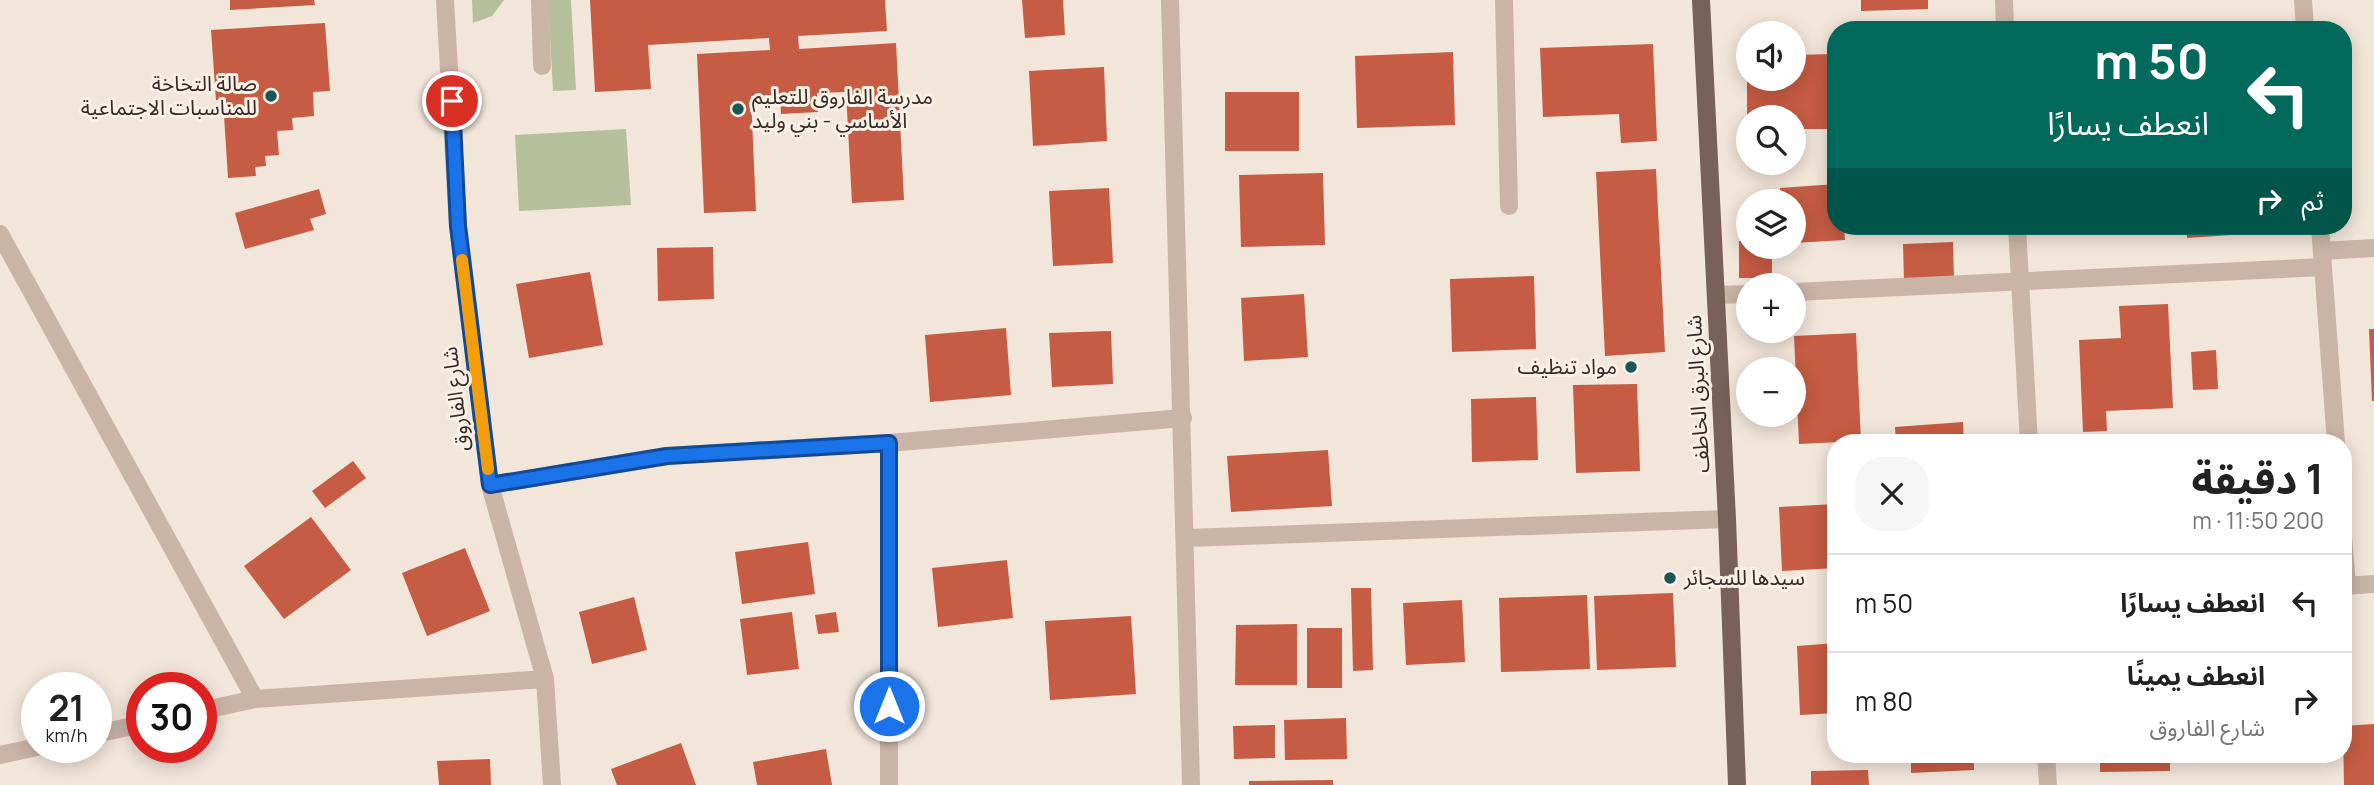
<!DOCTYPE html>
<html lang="ar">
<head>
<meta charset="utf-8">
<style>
	:root { --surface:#fff; --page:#f6f6f6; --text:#222; --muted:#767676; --line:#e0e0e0 }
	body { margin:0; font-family:Manrope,"Noto Sans Arabic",sans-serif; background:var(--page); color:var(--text); direction:rtl; height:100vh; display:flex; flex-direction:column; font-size:26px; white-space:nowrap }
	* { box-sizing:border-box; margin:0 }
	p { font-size:23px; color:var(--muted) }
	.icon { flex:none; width:38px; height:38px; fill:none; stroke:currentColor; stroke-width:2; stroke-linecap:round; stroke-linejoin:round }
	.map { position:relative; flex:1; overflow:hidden; direction:ltr }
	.details { position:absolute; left:1827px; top:434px; width:525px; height:329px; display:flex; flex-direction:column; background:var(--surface); border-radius:28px; box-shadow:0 4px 18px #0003; direction:rtl }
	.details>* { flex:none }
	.hud { position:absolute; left:1827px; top:21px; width:525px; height:214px; border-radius:28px; box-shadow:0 4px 18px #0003; direction:rtl; background:#00695c; color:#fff; overflow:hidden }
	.controls { position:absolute; left:1736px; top:21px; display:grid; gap:14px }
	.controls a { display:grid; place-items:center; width:70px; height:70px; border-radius:50%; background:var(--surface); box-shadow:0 4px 18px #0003; font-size:35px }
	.speed { position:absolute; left:21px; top:672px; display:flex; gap:14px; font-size:35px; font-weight:700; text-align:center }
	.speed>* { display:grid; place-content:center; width:91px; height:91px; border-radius:50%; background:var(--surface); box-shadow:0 4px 18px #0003; line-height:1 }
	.speed small { font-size:18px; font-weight:400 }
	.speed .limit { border:10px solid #d22; background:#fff; color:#111 }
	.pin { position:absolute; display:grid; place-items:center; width:60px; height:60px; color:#fff; margin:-30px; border:4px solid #fff; border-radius:50%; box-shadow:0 2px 7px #0007 }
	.me { position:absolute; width:77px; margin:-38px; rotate:0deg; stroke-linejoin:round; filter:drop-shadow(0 0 5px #0008) }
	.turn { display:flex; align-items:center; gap:24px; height:147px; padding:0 28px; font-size:32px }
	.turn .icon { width:91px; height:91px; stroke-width:2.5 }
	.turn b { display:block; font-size:49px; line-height:60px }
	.then { display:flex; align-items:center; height:66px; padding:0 28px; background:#0003; gap:14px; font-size:26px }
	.round { display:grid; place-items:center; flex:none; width:74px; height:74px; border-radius:28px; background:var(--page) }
	.overview { display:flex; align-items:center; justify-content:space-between; height:119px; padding:0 28px }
	h1 { font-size:42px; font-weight:700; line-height:52px }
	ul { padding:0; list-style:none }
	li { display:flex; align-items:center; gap:21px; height:98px; padding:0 28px; border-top:2px solid var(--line) }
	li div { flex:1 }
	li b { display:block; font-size:26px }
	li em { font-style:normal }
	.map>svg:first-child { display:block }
	.green { fill:#b5c09a }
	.building { fill:#c65c43 }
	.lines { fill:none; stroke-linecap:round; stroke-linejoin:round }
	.service { stroke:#cab4a6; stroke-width:18 }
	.minor { stroke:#cab4a6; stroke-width:18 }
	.primary { stroke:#786158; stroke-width:18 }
	.route-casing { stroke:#114b97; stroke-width:18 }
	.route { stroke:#1a73e8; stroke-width:12 }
	.slow { stroke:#f59e0b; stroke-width:12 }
	.poi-dot { fill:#1c5657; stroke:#f9f0e6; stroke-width:2.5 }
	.labels { text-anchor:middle; stroke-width:6; stroke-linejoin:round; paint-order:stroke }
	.poi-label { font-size:21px; fill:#362b27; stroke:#f9f0e6; text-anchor:end }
	.street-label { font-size:21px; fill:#362b27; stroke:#f9f0e6 }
</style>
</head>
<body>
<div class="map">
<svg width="2374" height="785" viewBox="0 0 2374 785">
	<rect width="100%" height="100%" fill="#f2e5da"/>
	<path class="green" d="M 472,0 L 504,0 L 492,16 L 473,23 Z
		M 548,0 L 571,0 L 576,90 L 553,91 Z
		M 626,129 L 631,205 L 519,211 L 515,135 Z"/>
	<path class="building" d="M 230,0 L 314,0 L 315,5 L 230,10 Z
		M 590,0 L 885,0 L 887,31 L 798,36 L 799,49 L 896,43 L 904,200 L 852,203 L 846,92 L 817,93 L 818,112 L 781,114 L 780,95 L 751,96 L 756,211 L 704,213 L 697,54 L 770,50 L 769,38 L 648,45 L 651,89 L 595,92 Z
		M 1022,0 L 1063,0 L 1065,35 L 1025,38 Z
		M 1861,0 L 1928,0 L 1928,9 L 1861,11 Z
		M 325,23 L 330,91 L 313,92 L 314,116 L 292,118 L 293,130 L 277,131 L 279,155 L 265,156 L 266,166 L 255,167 L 256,176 L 228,178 L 223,100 L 216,100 L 211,30 Z
		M 2247,24 L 2248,30 L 2174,30 L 2174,28 Z
		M 1653,44 L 1657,141 L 1621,143 L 1619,114 L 1543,117 L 1540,48 Z
		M 1453,52 L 1455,125 L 1357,128 L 1355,56 Z
		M 1835,54 L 1836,129 L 1794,129 L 1794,117 L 1747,117 L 1747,79 L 1794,79 L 1794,55 Z
		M 1104,67 L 1107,141 L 1033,146 L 1029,71 Z
		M 1225,92 L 1299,92 L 1299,151 L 1225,151 Z
		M 1656,169 L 1665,352 L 1605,356 L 1596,172 Z
		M 1323,173 L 1325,245 L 1241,247 L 1239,175 Z
		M 1836,184 L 1836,226 L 1844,226 L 1845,240 L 1794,243 L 1794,201 L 1781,201 L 1780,188 Z
		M 1109,188 L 1113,263 L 1053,266 L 1049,191 Z
		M 319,189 L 326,214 L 310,219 L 314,230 L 245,249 L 235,213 Z
		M 2098,226 L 2147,226 L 2147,228 L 2099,230 Z
		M 2186,226 L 2246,226 L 2246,234 L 2187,238 Z
		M 1739,241 L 1748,241 L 1748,247 L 1772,247 L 1772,278 L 1739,278 Z
		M 1953,242 L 1954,280 L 1904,282 L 1903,244 Z
		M 713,247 L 714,299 L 658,301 L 657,248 Z
		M 590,272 L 603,345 L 529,358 L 516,284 Z
		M 1534,276 L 1536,349 L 1452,352 L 1450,279 Z
		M 1304,294 L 1308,357 L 1244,361 L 1241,298 Z
		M 2168,304 L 2173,408 L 2106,411 L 2107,431 L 2083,432 L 2079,340 L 2121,338 L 2119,306 Z
		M 1006,328 L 1011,395 L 930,402 L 925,335 Z
		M 2369,329 L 2374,329 L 2374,401 L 2372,401 Z
		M 1111,331 L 1113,384 L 1052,387 L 1049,333 Z
		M 1856,333 L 1861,441 L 1799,444 L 1794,336 Z
		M 2216,350 L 2218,389 L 2193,390 L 2191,352 Z
		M 1637,384 L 1640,471 L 1576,473 L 1573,385 Z
		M 1536,397 L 1538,460 L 1472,462 L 1471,399 Z
		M 1963,422 L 1964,443 L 1896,443 L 1895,427 Z
		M 1328,450 L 1332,506 L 1231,512 L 1227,456 Z
		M 353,461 L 366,478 L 325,508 L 312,491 Z
		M 1836,504 L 1836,568 L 1782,571 L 1779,507 Z
		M 311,517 L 351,570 L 284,619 L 244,566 Z
		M 808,542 L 815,594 L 742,604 L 735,552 Z
		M 465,548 L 490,611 L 427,636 L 402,573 Z
		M 1007,560 L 1013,618 L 938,627 L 932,568 Z
		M 1351,588 L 1371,588 L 1373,670 L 1353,671 Z
		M 1673,593 L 1676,667 L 1597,670 L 1594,596 Z
		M 1587,595 L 1590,669 L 1501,672 L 1499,598 Z
		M 634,597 L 647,650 L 592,664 L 579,612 Z
		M 1462,600 L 1465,662 L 1406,665 L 1403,603 Z
		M 792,612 L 799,669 L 747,675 L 740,619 Z
		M 836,612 L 839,632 L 818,634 L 815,615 Z
		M 1131,616 L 1136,694 L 1050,700 L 1045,621 Z
		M 1297,624 L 1297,685 L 1235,685 L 1236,625 Z
		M 1307,628 L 1342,628 L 1342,688 L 1307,688 Z
		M 1836,643 L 1836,713 L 1800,715 L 1797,646 Z
		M 1346,718 L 1347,759 L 1285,760 L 1284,720 Z
		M 2374,724 L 2374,785 L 2344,785 L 2343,726 Z
		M 1275,725 L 1275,758 L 1234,759 L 1233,726 Z
		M 681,743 L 696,785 L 617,785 L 611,769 Z
		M 826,749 L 832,785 L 757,785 L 753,762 Z
		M 1911,754 L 1974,754 L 1974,770 L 1911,773 Z
		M 2100,754 L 2170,754 L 2170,771 L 2100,772 Z
		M 490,759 L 491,785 L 439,785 L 437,761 Z
		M 1868,770 L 1869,785 L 1811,785 L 1811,771 Z
		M 1333,780 L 1333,785 L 1249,785 L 1249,781 Z"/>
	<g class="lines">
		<path class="service" d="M 540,0 L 542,66"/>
		<path class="minor" d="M 445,0 L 458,226 L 490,485 L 545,679 L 552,785
			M 1170,0 L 1191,785
			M 1504,0 L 1509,206
			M 2004,0 L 2005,30
			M 2303,0 L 2305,30
			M 2017,226 L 2029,443
			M 2320,226 L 2336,443
			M 0,234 L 255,699
			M 2322,251 L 2374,248
			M 1794,292 L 2323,267
			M 1716,295 L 1748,294
			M 889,443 L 889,785
			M 490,485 L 667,456 L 889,443 L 1183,418
			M 2343,536 L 2347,586
			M 1186,538 L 1727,519
			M 2343,586 L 2374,584
			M 201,711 L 255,699 L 545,679
			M 96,734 L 142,724
			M 2046,754 L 2048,785
			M 0,755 L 37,747"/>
		<path class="primary" d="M 1701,0 L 1727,519 L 1737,785"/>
	</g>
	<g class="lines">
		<defs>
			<path id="route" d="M 452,101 L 458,226 L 490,485 L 667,456 L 889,443 L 889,706"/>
		</defs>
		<use href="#route" class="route-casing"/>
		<use href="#route" class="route"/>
		<path class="slow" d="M 462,260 L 488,469"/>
	</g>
	<g class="poi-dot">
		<circle cx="271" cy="96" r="7"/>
		<circle cx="738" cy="109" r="7"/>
		<circle cx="1631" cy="367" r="7"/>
		<circle cx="1670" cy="578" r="7"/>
	</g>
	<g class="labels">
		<g class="poi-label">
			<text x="257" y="91">صالة التخاخة<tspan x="257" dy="24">للمناسبات الاجتماعية</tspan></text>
			<text x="752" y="104" text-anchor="start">مدرسة الفاروق للتعليم<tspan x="752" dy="24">الأساسي - بني وليد</tspan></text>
			<text x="1617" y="374">مواد تنظيف</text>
			<text x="1684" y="585" text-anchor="start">سيدها للسجائر</text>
		</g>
		<g class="street-label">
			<text transform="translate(1698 394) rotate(-93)" y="7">شارع البرق الخاطف</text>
			<text transform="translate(456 399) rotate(-97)" y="7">شارع الفاروق</text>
		</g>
	</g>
</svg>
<div class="controls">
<a><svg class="icon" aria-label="sound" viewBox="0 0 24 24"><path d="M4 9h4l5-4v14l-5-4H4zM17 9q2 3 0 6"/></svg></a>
<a><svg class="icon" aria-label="search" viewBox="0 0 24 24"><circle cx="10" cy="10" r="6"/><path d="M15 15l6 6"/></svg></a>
<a><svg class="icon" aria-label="layers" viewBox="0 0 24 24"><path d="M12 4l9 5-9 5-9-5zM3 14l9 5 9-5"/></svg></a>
<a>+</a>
<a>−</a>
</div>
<div class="speed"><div>21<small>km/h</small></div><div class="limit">30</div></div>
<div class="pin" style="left:452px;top:101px;background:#d93025"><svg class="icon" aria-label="arrive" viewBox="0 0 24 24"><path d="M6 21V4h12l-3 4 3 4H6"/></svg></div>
<svg class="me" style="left:889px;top:706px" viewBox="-20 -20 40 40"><circle r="17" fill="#1a73e8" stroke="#fff" stroke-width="3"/><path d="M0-11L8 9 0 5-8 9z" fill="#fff"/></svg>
<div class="hud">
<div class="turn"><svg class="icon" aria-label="left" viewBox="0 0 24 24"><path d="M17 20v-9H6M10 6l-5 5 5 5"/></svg><div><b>50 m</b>انعطف يسارًا</div></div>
<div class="then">ثم<svg class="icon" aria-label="right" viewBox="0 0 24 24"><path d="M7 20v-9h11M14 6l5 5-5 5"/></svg></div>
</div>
<section class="details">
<div class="overview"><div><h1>1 دقيقة</h1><p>200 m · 11:50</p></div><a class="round"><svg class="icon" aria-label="close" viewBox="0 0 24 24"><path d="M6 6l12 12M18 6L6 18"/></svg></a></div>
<ul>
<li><svg class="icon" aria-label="left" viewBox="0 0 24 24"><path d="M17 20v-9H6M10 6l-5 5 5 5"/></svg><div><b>انعطف يسارًا</b></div><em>50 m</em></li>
<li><svg class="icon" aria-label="right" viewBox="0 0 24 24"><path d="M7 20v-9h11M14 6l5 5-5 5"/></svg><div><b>انعطف يمينًا</b><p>شارع الفاروق</p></div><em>80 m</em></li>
</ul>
</section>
</div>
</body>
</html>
